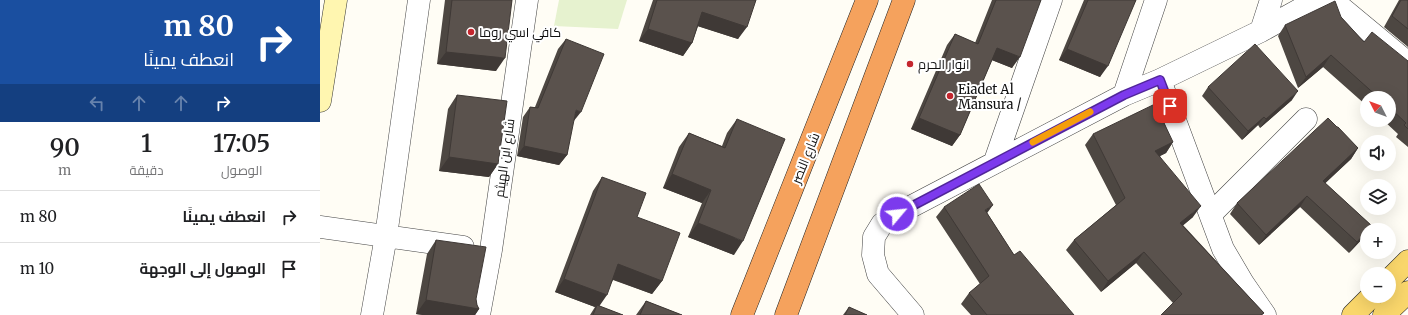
<!DOCTYPE html>
<html lang="ar">
<head>
<meta charset="utf-8">
<style>
	:root { --surface:#fff; --page:#f6f6f6; --text:#202124; --muted:#757577; --line:#e0e0e0 }
	body { margin:0; font-family:Merriweather,Cairo,serif; background:var(--page); color:var(--text); direction:rtl; height:100vh; display:flex; flex-direction:column; font-size:15px; white-space:nowrap }
	* { box-sizing:border-box; margin:0 }
	p { font-size:13px; color:var(--muted) }
	.icon { flex:none; width:22px; height:22px; fill:none; stroke:currentColor; stroke-width:2; stroke-linecap:round; stroke-linejoin:round }
	.map { position:relative; flex:1; overflow:hidden; direction:ltr }
	.drawer { display:flex; flex-direction:column; background:var(--surface); width:320px }
	.drawer>* { flex:none }
	.hud { background:#1a4fa0; color:#fff; overflow:hidden }
	.needle { width:26px; rotate:312deg }
	.fabs { position:absolute; left:1040px; top:91px; display:grid; gap:8px }
	.fabs a { display:grid; place-items:center; width:36px; height:36px; border-radius:50%; background:var(--surface); box-shadow:0 4px 16px #0002; font-size:20px }
	.pin { position:absolute; display:grid; place-items:center; width:34px; height:34px; color:#fff; margin:-17px; border-radius:8px; box-shadow:0 2px 6px #0006 }
	.me { position:absolute; width:44px; margin:-22px; rotate:62deg; stroke-linejoin:round; filter:drop-shadow(0 0 3px #0008) }
	.turn { display:flex; align-items:center; gap:14px; height:84px; padding:0 20px; font-size:18px }
	.turn .icon { width:52px; height:52px; stroke-width:2.5 }
	.turn b { display:block; font-size:28px; line-height:34px }
	.lanes { display:flex; align-items:center; height:38px; padding:0 20px; background:#0003; justify-content:center; gap:20px; direction:ltr }
	.lanes .off { opacity:.35 }
	.eta { display:flex; justify-content:space-evenly; align-items:center; height:68px; text-align:center }
	.eta b { font-size:24px; font-weight:600; line-height:28px }
	ul { padding:0; list-style:none }
	li { display:flex; align-items:center; gap:12px; height:52px; padding:0 20px; border-top:1px solid var(--line) }
	li div { flex:1 }
	li b { display:block; font-size:15px }
	li em { font-style:normal }
	main { display:flex; flex:1; min-height:0 }
	.map>svg:first-child { display:block }
	.pitch { fill:#e6f2cf }
	.lines { fill:none; stroke-linecap:round; stroke-linejoin:round }
	.street-casing { stroke:#444; stroke-width:23 }
	.secondary-casing { stroke:#333; stroke-width:23 }
	.primary-casing { stroke:#222; stroke-width:23 }
	.highway-casing { stroke:#222; stroke-width:23 }
	.street { stroke:#fff; stroke-width:22 }
	.secondary { stroke:#fff6b0; stroke-width:22 }
	.primary { stroke:#f9d66b; stroke-width:22 }
	.highway { stroke:#f5a25d; stroke-width:22 }
	.wall { fill:#4d4742 }
	.shaded-wall { fill:#3f3936 }
	.building { fill:#5a524d; stroke:#3f3936 }
	.route-casing { stroke:#51269a; stroke-width:10 }
	.route { stroke:#7c3aed; stroke-width:7 }
	.slow { stroke:#f59e0b; stroke-width:7 }
	.poi-dot { fill:#c4262e; stroke:#fff; stroke-width:1.5 }
	.labels { text-anchor:middle; stroke-width:4; stroke-linejoin:round; paint-order:stroke }
	.poi-label { font-size:13px; fill:#111; stroke:#fff; text-anchor:start }
	.street-label { font-size:13px; fill:#111; stroke:#fff }
</style>
</head>
<body>
<main>
<div class="map">
<svg width="1088" height="315" viewBox="0 0 1088 315">
	<rect width="100%" height="100%" fill="#fffdf5"/>
	<path class="pitch" d="M 239,0 L 307,0 L 298,29 L 234,26 Z"/>
	<g class="lines">
		<defs>
			<path id="street" d="M 1012,0 L 1088,63
				M 941,31 L 951,0
				M 840,80 L 903,249 L 923,283 L 945,315
				M 804,95 L 836,0
				M 675,161 L 731,0
				M 891,214 L 986,119
				M 0,227 L 143,247
				M 52,315 L 66,236 L 99,0
				M 159,315 L 171,250 L 207,0
				M 593,315 L 558,274 L 553,255 L 554,237 L 562,224 L 577,214 L 804,95 L 840,80 L 941,31 L 997,0"/>
			<path id="secondary" d="M 0,101 L 16,0"/>
			<path id="primary" d="M 1069,280 L 1088,261
				M 1033,315 L 1052,296
				M 1064,315 L 1088,292"/>
			<path id="highway" d="M 422,315 L 547,0
				M 466,315 L 584,0"/>
		</defs>
		<use href="#street" class="street-casing"/>
		<use href="#secondary" class="secondary-casing"/>
		<use href="#primary" class="primary-casing"/>
		<use href="#highway" class="highway-casing"/>
		<use href="#street" class="street"/>
		<use href="#secondary" class="secondary"/>
		<use href="#primary" class="primary"/>
		<use href="#highway" class="highway"/>
	</g>
	<path class="wall" d="M 125,0 L 192,0 L 176,71 L 117,64 Z
		M 333,0 L 436,0 L 418,39 L 378,26 L 372,43 L 363,56 L 319,41 Z
		M 672,0 L 721,0 L 692,68 L 672,60 L 640,135 L 632,146 L 591,129 L 627,45 L 635,34 L 655,43 Z
		M 764,0 L 816,0 L 780,77 L 739,60 Z
		M 1079,0 L 1088,0 L 1088,47 L 1064,27 Z
		M 1021,17 L 1044,42 L 1088,61 L 1088,147 L 1076,137 L 1078,134 L 1063,120 L 1069,120 L 1069,98 L 1047,98 L 1047,106 L 1003,67 L 978,88 L 958,36 L 965,25 Z
		M 246,39 L 253,122 L 247,155 L 239,165 L 197,156 L 203,117 L 210,107 L 215,107 L 238,49 Z
		M 888,87 L 972,100 L 940,128 L 938,125 L 922,140 L 882,96 Z
		M 137,95 L 178,164 L 169,177 L 119,171 L 128,109 Z
		M 417,119 L 414,255 L 368,237 L 382,203 L 343,188 L 359,147 L 369,133 L 402,146 L 407,133 Z
		M 1017,127 L 1038,148 L 1031,159 L 1005,183 L 1052,226 L 1049,230 L 1047,230 L 1047,233 L 1044,237 L 1029,253 L 980,207 L 939,245 L 910,214 L 917,203 Z
		M 773,134 L 853,142 L 846,153 L 840,156 L 873,217 L 863,225 L 944,313 L 942,315 L 841,315 L 853,303 L 816,263 L 781,292 L 746,250 L 754,240 L 796,205 L 765,145 Z
		M 282,177 L 317,217 L 342,281 L 332,294 L 293,280 L 279,306 L 303,315 L 270,315 L 275,307 L 235,292 L 273,191 Z
		M 624,207 L 667,213 L 694,255 L 754,315 L 651,315 L 641,304 L 649,293 L 660,284 L 616,217 Z
		M 116,240 L 156,299 L 157,305 L 159,309 L 155,315 L 103,315 L 96,314 L 107,254 Z
		M 326,301 L 362,315 L 316,315 Z
		M 529,307 L 547,315 L 523,315 Z"/>
	<path class="shaded-wall" d="M 382,12 L 427,27 L 418,39 L 374,25 Z
		M 328,29 L 372,43 L 363,56 L 319,41 Z
		M 677,48 L 700,57 L 692,68 L 669,59 Z
		M 747,49 L 788,66 L 780,77 L 739,60 Z
		M 126,52 L 185,58 L 176,71 L 117,64 Z
		M 1011,55 L 1003,67 L 978,88 L 986,77 Z
		M 978,91 L 972,100 L 940,128 L 946,119 Z
		M 256,110 L 261,112 L 253,122 Z
		M 944,117 L 938,125 L 922,140 L 928,131 Z
		M 599,118 L 640,135 L 632,146 L 591,129 Z
		M 853,142 L 846,153 L 828,162 L 835,151 Z
		M 204,146 L 247,155 L 239,165 L 197,156 Z
		M 1038,148 L 1031,159 L 996,192 L 1003,181 Z
		M 129,157 L 178,164 L 169,177 L 119,171 Z
		M 352,174 L 391,190 L 382,203 L 343,188 Z
		M 987,196 L 980,207 L 939,245 L 946,235 Z
		M 673,205 L 665,216 L 665,210 Z
		M 881,206 L 873,217 L 853,234 L 860,223 Z
		M 378,223 L 423,241 L 414,255 L 368,237 Z
		M 1047,231 L 1047,233 L 1044,237 L 1029,253 L 1037,242 Z
		M 824,252 L 816,263 L 781,292 L 788,281 Z
		M 298,264 L 342,281 L 332,294 L 289,278 Z
		M 244,279 L 287,295 L 278,308 L 277,305 L 275,307 L 235,292 Z
		M 106,300 L 159,309 L 155,315 L 103,315 L 96,314 Z"/>
	<path class="building" d="M 132,0 L 192,0 L 185,58 L 126,52 Z
		M 337,0 L 436,0 L 427,27 L 382,12 L 372,43 L 328,29 Z
		M 676,0 L 721,0 L 700,57 L 677,48 L 640,135 L 599,118 L 635,34 L 658,44 Z
		M 768,0 L 816,0 L 788,66 L 747,49 Z
		M 1081,0 L 1088,0 L 1088,29 L 1072,16 Z
		M 1015,1 L 1021,17 L 1044,42 L 1052,32 L 1088,61 L 1088,129 L 1084,125 L 1086,123 L 1069,107 L 1069,98 L 1059,98 L 1011,55 L 986,77 L 965,25 Z
		M 246,39 L 284,54 L 261,112 L 256,110 L 247,155 L 204,146 L 210,107 L 218,108 Z
		M 935,44 L 978,91 L 946,119 L 944,117 L 928,131 L 888,87 Z
		M 137,95 L 187,101 L 178,164 L 129,157 Z
		M 835,104 L 853,142 L 835,151 L 881,206 L 860,223 L 944,313 L 941,315 L 841,315 L 862,294 L 824,252 L 788,281 L 754,240 L 805,198 L 773,134 Z
		M 1008,118 L 1017,127 L 1018,127 L 1038,148 L 1003,181 L 1052,226 L 1048,230 L 1047,230 L 1047,231 L 1037,242 L 987,196 L 946,235 L 917,203 Z
		M 417,119 L 465,139 L 423,241 L 378,223 L 391,190 L 352,174 L 369,133 L 405,148 Z
		M 282,177 L 326,193 L 317,217 L 360,233 L 342,281 L 298,264 L 287,295 L 244,279 Z
		M 659,184 L 673,205 L 665,210 L 694,255 L 700,251 L 754,315 L 667,315 L 649,293 L 669,276 L 624,207 Z
		M 116,240 L 166,247 L 156,299 L 157,305 L 159,309 L 106,300 Z
		M 326,301 L 362,315 L 320,315 Z
		M 277,305 L 303,315 L 273,315 Z
		M 529,307 L 547,315 L 525,315 Z"/>
	<g class="lines">
		<defs>
			<path id="route" d="M 577,214 L 804,95 L 840,80 L 850,106"/>
		</defs>
		<use href="#route" class="route-casing"/>
		<use href="#route" class="route"/>
		<path class="slow" d="M 713,142 L 770,112"/>
	</g>
	<g class="poi-dot">
		<circle cx="151" cy="32" r="4"/>
		<circle cx="590" cy="64" r="4"/>
		<circle cx="630" cy="96" r="4"/>
	</g>
	<g class="labels">
		<g class="poi-label">
			<text x="159" y="37">كافي اسي روما</text>
			<text x="598" y="69">انوار الحرم</text>
			<text x="638" y="94">Eiadet Al<tspan x="638" dy="15">Mansura /</tspan></text>
		</g>
		<g class="street-label">
			<text transform="translate(184 158) rotate(-82)" y="5">شارع ابن الهيثم</text>
			<text transform="translate(485 158) rotate(-68)" y="5">شارع النصر</text>
		</g>
	</g>
</svg>
<div class="fabs">
<a><svg class="needle" viewBox="-14 -14 28 28"><path d="M0-13l5 13h-10z" fill="#e53935"/><path d="M0 13l5-13h-10z" fill="#757577"/></svg></a>
<a><svg class="icon" aria-label="sound" viewBox="0 0 24 24"><path d="M4 9h4l5-4v14l-5-4H4zM17 9q2 3 0 6"/></svg></a>
<a><svg class="icon" aria-label="layers" viewBox="0 0 24 24"><path d="M12 4l9 5-9 5-9-5zM3 14l9 5 9-5"/></svg></a>
<a>+</a>
<a>−</a>
</div>
<div class="pin" style="left:850px;top:106px;background:#d93025"><svg class="icon" aria-label="arrive" viewBox="0 0 24 24"><path d="M6 21V4h12l-3 4 3 4H6"/></svg></div>
<svg class="me" style="left:577px;top:214px" viewBox="-20 -20 40 40"><circle r="17" fill="#7c3aed" stroke="#fff" stroke-width="3"/><path d="M0-11L8 9 0 5-8 9z" fill="#fff"/></svg>
</div>
<section class="drawer">
<div class="hud">
<div class="turn"><svg class="icon" aria-label="right" viewBox="0 0 24 24"><path d="M7 20v-9h11M14 6l5 5-5 5"/></svg><div><b>80 m</b>انعطف يمينًا</div></div>
<div class="lanes"><svg class="icon off" aria-label="left" viewBox="0 0 24 24"><path d="M17 20v-9H6M10 6l-5 5 5 5"/></svg><svg class="icon off" aria-label="ahead" viewBox="0 0 24 24"><path d="M12 20V5M6 11l6-6 6 6"/></svg><svg class="icon off" aria-label="ahead" viewBox="0 0 24 24"><path d="M12 20V5M6 11l6-6 6 6"/></svg><svg class="icon" aria-label="right" viewBox="0 0 24 24"><path d="M7 20v-9h11M14 6l5 5-5 5"/></svg></div>
</div>
<div class="eta">
<div><b>17:05</b><p>الوصول</p></div>
<div><b>1</b><p>دقيقة</p></div>
<div><b>90</b><p>m</p></div>
</div>
<ul>
<li><svg class="icon" aria-label="right" viewBox="0 0 24 24"><path d="M7 20v-9h11M14 6l5 5-5 5"/></svg><div><b>انعطف يمينًا</b></div><em>80 m</em></li>
<li><svg class="icon" aria-label="arrive" viewBox="0 0 24 24"><path d="M6 21V4h12l-3 4 3 4H6"/></svg><div><b>الوصول إلى الوجهة</b></div><em>10 m</em></li>
</ul>
</section>
</main>
</body>
</html>
